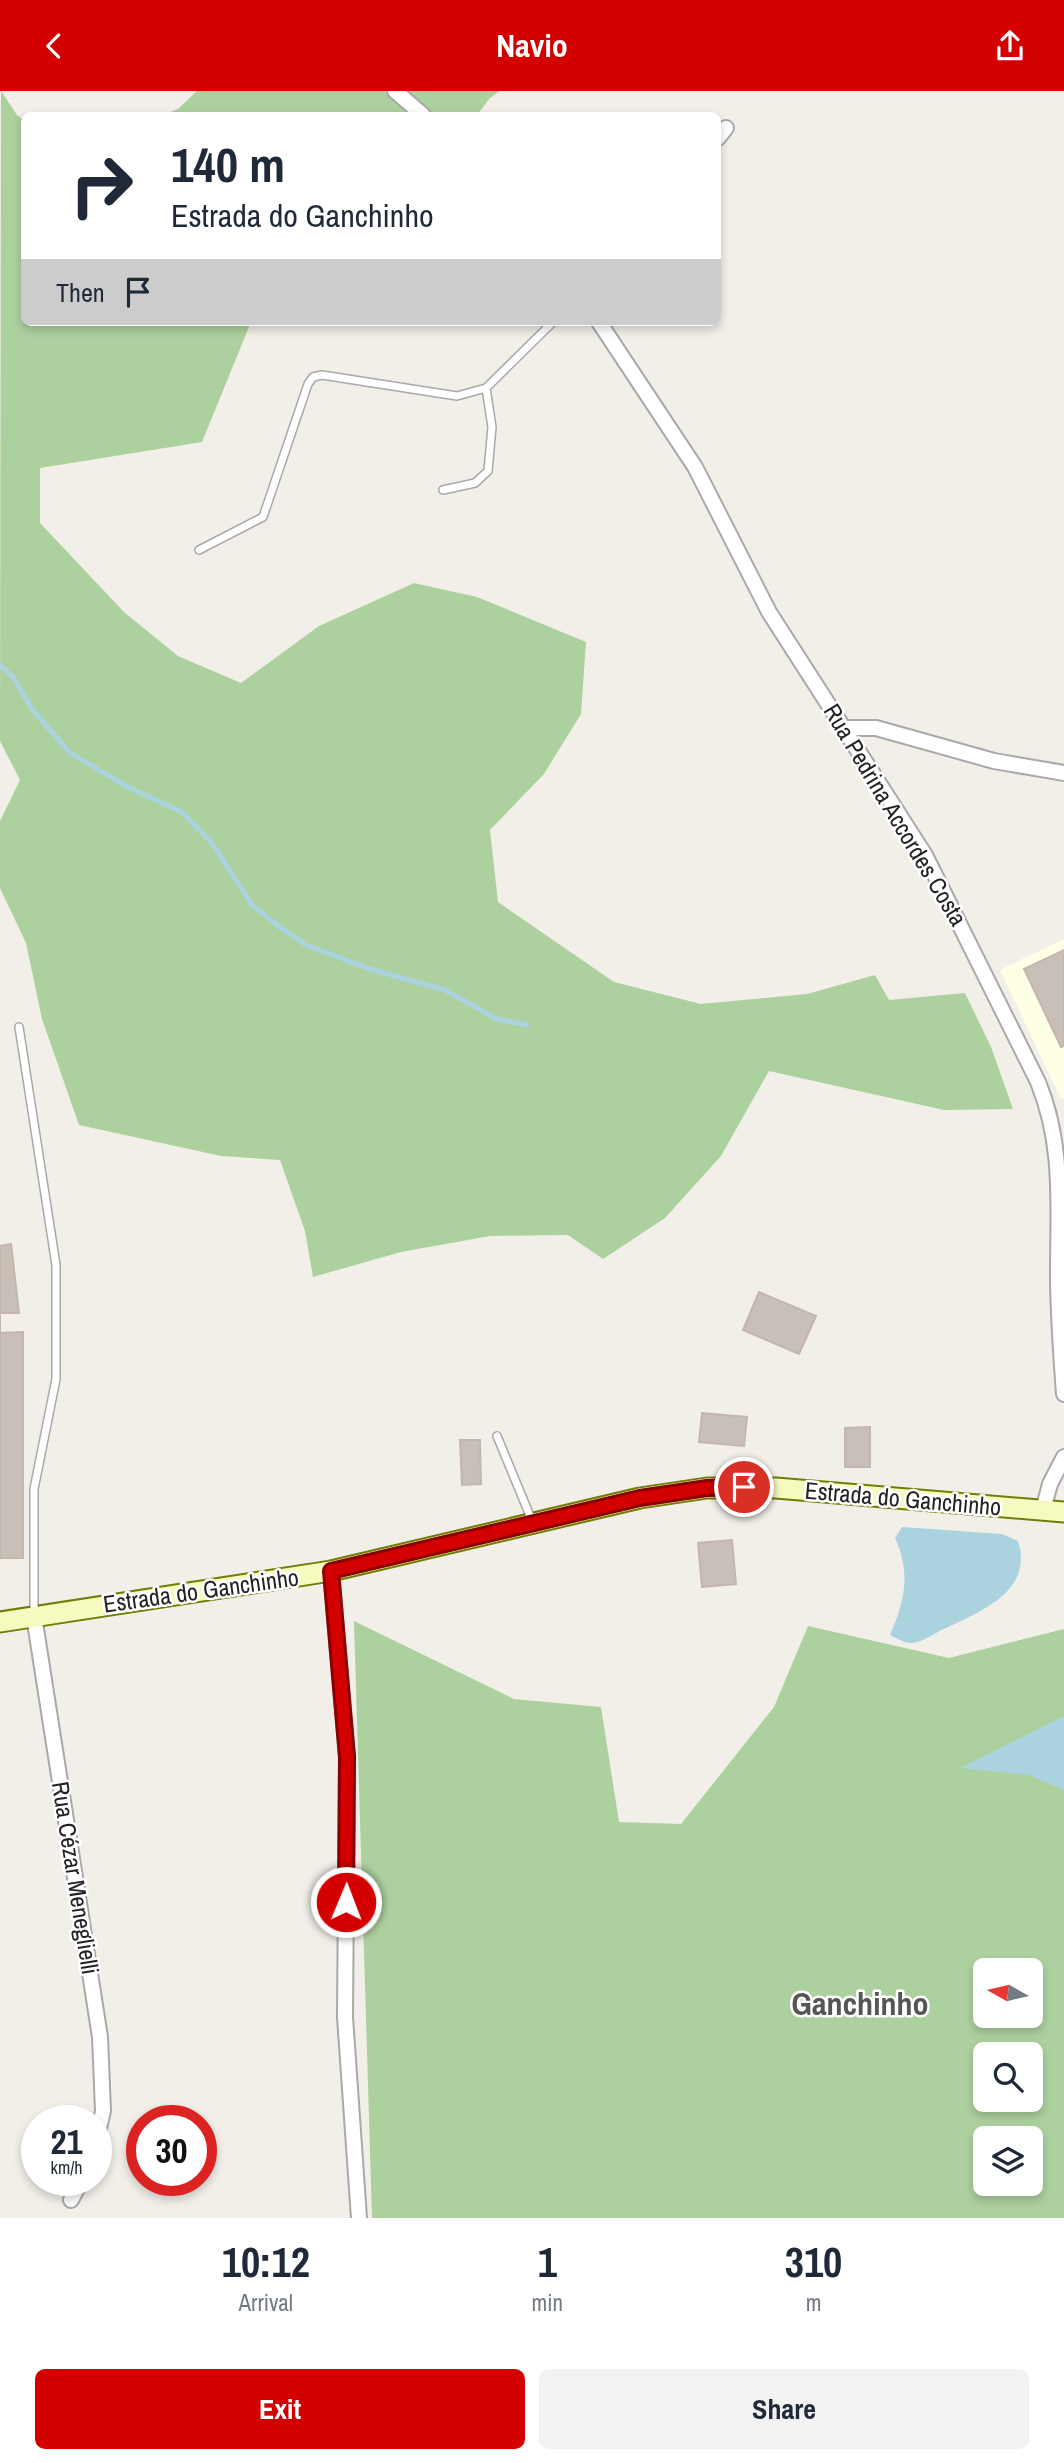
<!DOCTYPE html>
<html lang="en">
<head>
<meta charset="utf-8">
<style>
	:root { --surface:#fff; --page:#f2f2f3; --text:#1f2937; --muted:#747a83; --accent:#d40000 }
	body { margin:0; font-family:"Archivo Narrow",sans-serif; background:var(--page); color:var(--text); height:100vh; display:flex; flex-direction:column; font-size:26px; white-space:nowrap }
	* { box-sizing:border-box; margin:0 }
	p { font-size:23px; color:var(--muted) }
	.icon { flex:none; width:38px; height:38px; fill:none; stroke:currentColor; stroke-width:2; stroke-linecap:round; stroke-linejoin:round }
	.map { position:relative; height:2127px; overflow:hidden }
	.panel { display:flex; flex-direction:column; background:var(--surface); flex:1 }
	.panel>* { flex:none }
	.hud { position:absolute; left:21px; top:21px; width:700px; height:214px; border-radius:10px; box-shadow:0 4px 10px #0003; background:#fff; color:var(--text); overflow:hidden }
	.needle { width:46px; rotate:278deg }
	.controls { position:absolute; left:973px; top:1867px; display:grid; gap:14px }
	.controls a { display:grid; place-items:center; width:70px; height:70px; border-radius:10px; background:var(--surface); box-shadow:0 4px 10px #0003; font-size:35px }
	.speed { position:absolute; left:21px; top:2014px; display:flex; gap:14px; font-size:35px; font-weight:700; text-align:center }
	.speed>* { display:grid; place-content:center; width:91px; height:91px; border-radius:50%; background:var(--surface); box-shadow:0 4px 10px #0003; line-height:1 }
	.speed small { font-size:18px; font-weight:400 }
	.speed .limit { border:10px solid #d22; background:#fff; color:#111 }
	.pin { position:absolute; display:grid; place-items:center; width:60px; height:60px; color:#fff; margin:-30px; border:4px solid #fff; border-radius:50%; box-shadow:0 2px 7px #0007 }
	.me { position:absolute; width:77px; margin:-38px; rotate:1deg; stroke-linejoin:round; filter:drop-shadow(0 0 5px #0008) }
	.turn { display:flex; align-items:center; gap:24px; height:147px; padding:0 35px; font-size:32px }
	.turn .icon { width:91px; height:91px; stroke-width:2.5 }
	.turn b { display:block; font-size:49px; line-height:60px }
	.then { display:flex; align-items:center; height:66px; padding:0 35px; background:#0003; gap:14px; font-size:26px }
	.eta { display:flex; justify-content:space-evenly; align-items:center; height:119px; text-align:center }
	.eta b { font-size:42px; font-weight:700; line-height:49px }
	.primary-button { display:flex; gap:14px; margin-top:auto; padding:14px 35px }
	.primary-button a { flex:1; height:80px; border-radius:10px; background:var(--accent); color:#fff; font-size:28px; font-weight:700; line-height:80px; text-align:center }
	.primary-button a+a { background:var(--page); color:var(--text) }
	header { display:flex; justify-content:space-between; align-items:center; height:91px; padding:0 35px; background:var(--accent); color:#fff; font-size:32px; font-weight:700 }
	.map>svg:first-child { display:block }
	.education { fill:#ffffe5 }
	.forest { fill:#add19e; fill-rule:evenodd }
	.water { fill:#aad3df }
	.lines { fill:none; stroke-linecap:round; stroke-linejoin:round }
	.stream { stroke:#aad3df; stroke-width:5 }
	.building { fill:#c7bfb8; stroke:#c4b6ab; stroke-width:2 }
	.lane-casing { stroke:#a9a9a9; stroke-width:10 }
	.street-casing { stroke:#a9a9a9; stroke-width:18 }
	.secondary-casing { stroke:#707d05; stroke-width:23 }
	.lane { stroke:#fff; stroke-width:7 }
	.street { stroke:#fff; stroke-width:14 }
	.secondary { stroke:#f7fabf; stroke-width:19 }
	.route-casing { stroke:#8a0000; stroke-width:18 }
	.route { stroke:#d40000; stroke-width:12 }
	.labels { text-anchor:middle; stroke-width:5; stroke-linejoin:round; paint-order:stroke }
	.street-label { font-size:24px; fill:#222; stroke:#fff }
	.district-label { font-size:32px; font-weight:bold; fill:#555; stroke:#fff }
</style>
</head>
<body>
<header><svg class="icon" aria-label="back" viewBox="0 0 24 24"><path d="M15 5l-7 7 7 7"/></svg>Navio<svg class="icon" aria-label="share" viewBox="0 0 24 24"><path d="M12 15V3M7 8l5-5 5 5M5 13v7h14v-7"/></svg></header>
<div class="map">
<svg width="1064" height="2127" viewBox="0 0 1064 2127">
	<rect width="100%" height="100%" fill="#f2efe9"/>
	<path class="education" d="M 1064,848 L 1064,1007 L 1061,1008 L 1000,879 Z"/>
	<path class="forest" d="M 1,0 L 17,24 L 24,29 L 24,231 L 251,231 L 202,351 L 40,377 L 40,432 L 124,521 L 178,565 L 241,592 L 319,535 L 414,492 L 477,506 L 586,551 L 581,623 L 544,683 L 490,739 L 498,811 L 614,891 L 701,913 L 807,903 L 875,884 L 889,909 L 965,902 L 991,956 L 1013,1018 L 944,1019 L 769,980 L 721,1065 L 665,1127 L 603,1168 L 568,1144 L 490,1145 L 401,1161 L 313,1186 L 305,1140 L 280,1069 L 221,1065 L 79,1034 L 42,928 L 26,852 L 0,797 L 0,730 L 20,689 L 0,650 Z
		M 197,0 L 500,0 L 490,7 L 477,24 L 162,24 L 178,18 Z
		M 354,1530 L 514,1608 L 601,1616 L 619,1731 L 681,1733 L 774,1616 L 808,1535 L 949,1567 L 1064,1538 L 1064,2127 L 372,2127 ZM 985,1880 L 1031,1880 L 1031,1925 L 985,1925 ZM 985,1964 L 1031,1964 L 1031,2009 L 985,2009 ZM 985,2048 L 1031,2048 L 1031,2093 L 985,2093 Z"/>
	<path class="water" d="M 902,1436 L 1002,1443 L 1018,1450 C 1034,1500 981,1520 946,1537 C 936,1541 922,1552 911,1552 C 904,1552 896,1547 890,1544 C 905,1510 911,1482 895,1447 Z
		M 1064,1625 L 1064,1699 L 1029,1684 L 960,1677 Z"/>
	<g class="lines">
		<path class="stream" d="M 0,574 L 13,586 L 32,618 L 70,662 L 130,697 L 182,721 L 212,752 L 252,814 L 281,837 L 306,854 L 370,878 L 445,899 L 497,928 L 527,934"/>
	</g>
	<path class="building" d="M 1064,859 L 1064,955 L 1061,956 L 1024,878 Z
		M 11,1153 L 19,1222 L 0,1222 L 0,1242 L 23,1241 L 23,1467 L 0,1467 L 0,1155 Z
		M 759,1201 L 816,1225 L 799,1263 L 743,1239 Z
		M 702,1322 L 747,1326 L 744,1355 L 699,1351 Z
		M 870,1336 L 870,1376 L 845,1376 L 845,1337 Z
		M 460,1349 L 480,1349 L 481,1393 L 462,1394 Z
		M 732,1449 L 736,1493 L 702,1496 L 698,1452 Z"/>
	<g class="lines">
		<defs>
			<path id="lane" d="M 443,399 L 475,392 L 488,380 L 492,336 L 486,297
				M 199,459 L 263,426 L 308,293 L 313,286 L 322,284 L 457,305 L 486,297 L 553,231
				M 19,936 L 56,1174 L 56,1288 L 34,1398 L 34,1525
				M 497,1345 L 533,1432"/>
			<path id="street" d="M 395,0 L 423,24
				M 718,47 L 726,37
				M 599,231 L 695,376 L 769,521 L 925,764 L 1038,991 C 1064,1054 1058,1116 1058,1183 C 1058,1223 1061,1263 1064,1303
				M 845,637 L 876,637 L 994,670 L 1064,682
				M 1043,1419 L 1050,1393 L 1064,1366
				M 331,1480 L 347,1666 L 345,1926 L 359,2127
				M 34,1525 L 100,1946 L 103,2020 L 96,2050
				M 71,2109 L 81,2090"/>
			<path id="secondary" d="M 0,1531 L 331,1480 L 640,1407 L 707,1397 L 776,1397 L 1064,1421"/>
		</defs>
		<use href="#lane" class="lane-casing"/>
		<use href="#street" class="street-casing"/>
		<use href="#secondary" class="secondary-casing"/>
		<use href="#lane" class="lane"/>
		<use href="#street" class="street"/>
		<use href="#secondary" class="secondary"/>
	</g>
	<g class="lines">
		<defs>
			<path id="route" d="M 346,1811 L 347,1666 L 331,1480 L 640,1407 L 707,1397 L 744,1396"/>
		</defs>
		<use href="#route" class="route-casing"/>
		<use href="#route" class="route"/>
	</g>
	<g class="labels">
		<g class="street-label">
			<text transform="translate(895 724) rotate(59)" y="8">Rua Pedrina Accordes Costa</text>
			<text transform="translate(903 1408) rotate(5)" y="8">Estrada do Ganchinho</text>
			<text transform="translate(201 1500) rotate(-8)" y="8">Estrada do Ganchinho</text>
			<text transform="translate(75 1787) rotate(81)" y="8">Rua Cézar Meneglielli</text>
		</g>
		<g class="district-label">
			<text x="860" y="1924">Ganchinho</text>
		</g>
	</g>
</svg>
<div class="controls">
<a><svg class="needle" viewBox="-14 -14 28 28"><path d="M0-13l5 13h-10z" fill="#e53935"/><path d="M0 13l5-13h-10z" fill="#747a83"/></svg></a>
<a><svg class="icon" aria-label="search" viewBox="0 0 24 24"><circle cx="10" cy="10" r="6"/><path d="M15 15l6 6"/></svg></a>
<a><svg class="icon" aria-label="layers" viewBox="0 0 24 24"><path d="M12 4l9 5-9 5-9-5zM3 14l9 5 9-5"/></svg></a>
</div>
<div class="speed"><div>21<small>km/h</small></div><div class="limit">30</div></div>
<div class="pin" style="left:744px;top:1396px;background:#d93025"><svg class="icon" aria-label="arrive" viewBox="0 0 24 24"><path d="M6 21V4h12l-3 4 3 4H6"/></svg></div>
<svg class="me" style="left:346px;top:1811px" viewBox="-20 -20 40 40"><circle r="17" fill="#d40000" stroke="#fff" stroke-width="3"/><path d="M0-11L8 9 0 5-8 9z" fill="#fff"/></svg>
<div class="hud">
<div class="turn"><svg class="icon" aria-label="right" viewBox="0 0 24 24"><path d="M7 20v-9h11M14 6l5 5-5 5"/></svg><div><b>140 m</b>Estrada do Ganchinho</div></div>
<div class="then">Then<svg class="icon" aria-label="arrive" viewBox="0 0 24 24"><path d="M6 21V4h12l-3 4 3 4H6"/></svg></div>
</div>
</div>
<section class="panel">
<div class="eta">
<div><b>10:12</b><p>Arrival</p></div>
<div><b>1</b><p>min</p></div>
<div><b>310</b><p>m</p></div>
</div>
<div class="primary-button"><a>Exit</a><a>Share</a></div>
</section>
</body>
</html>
